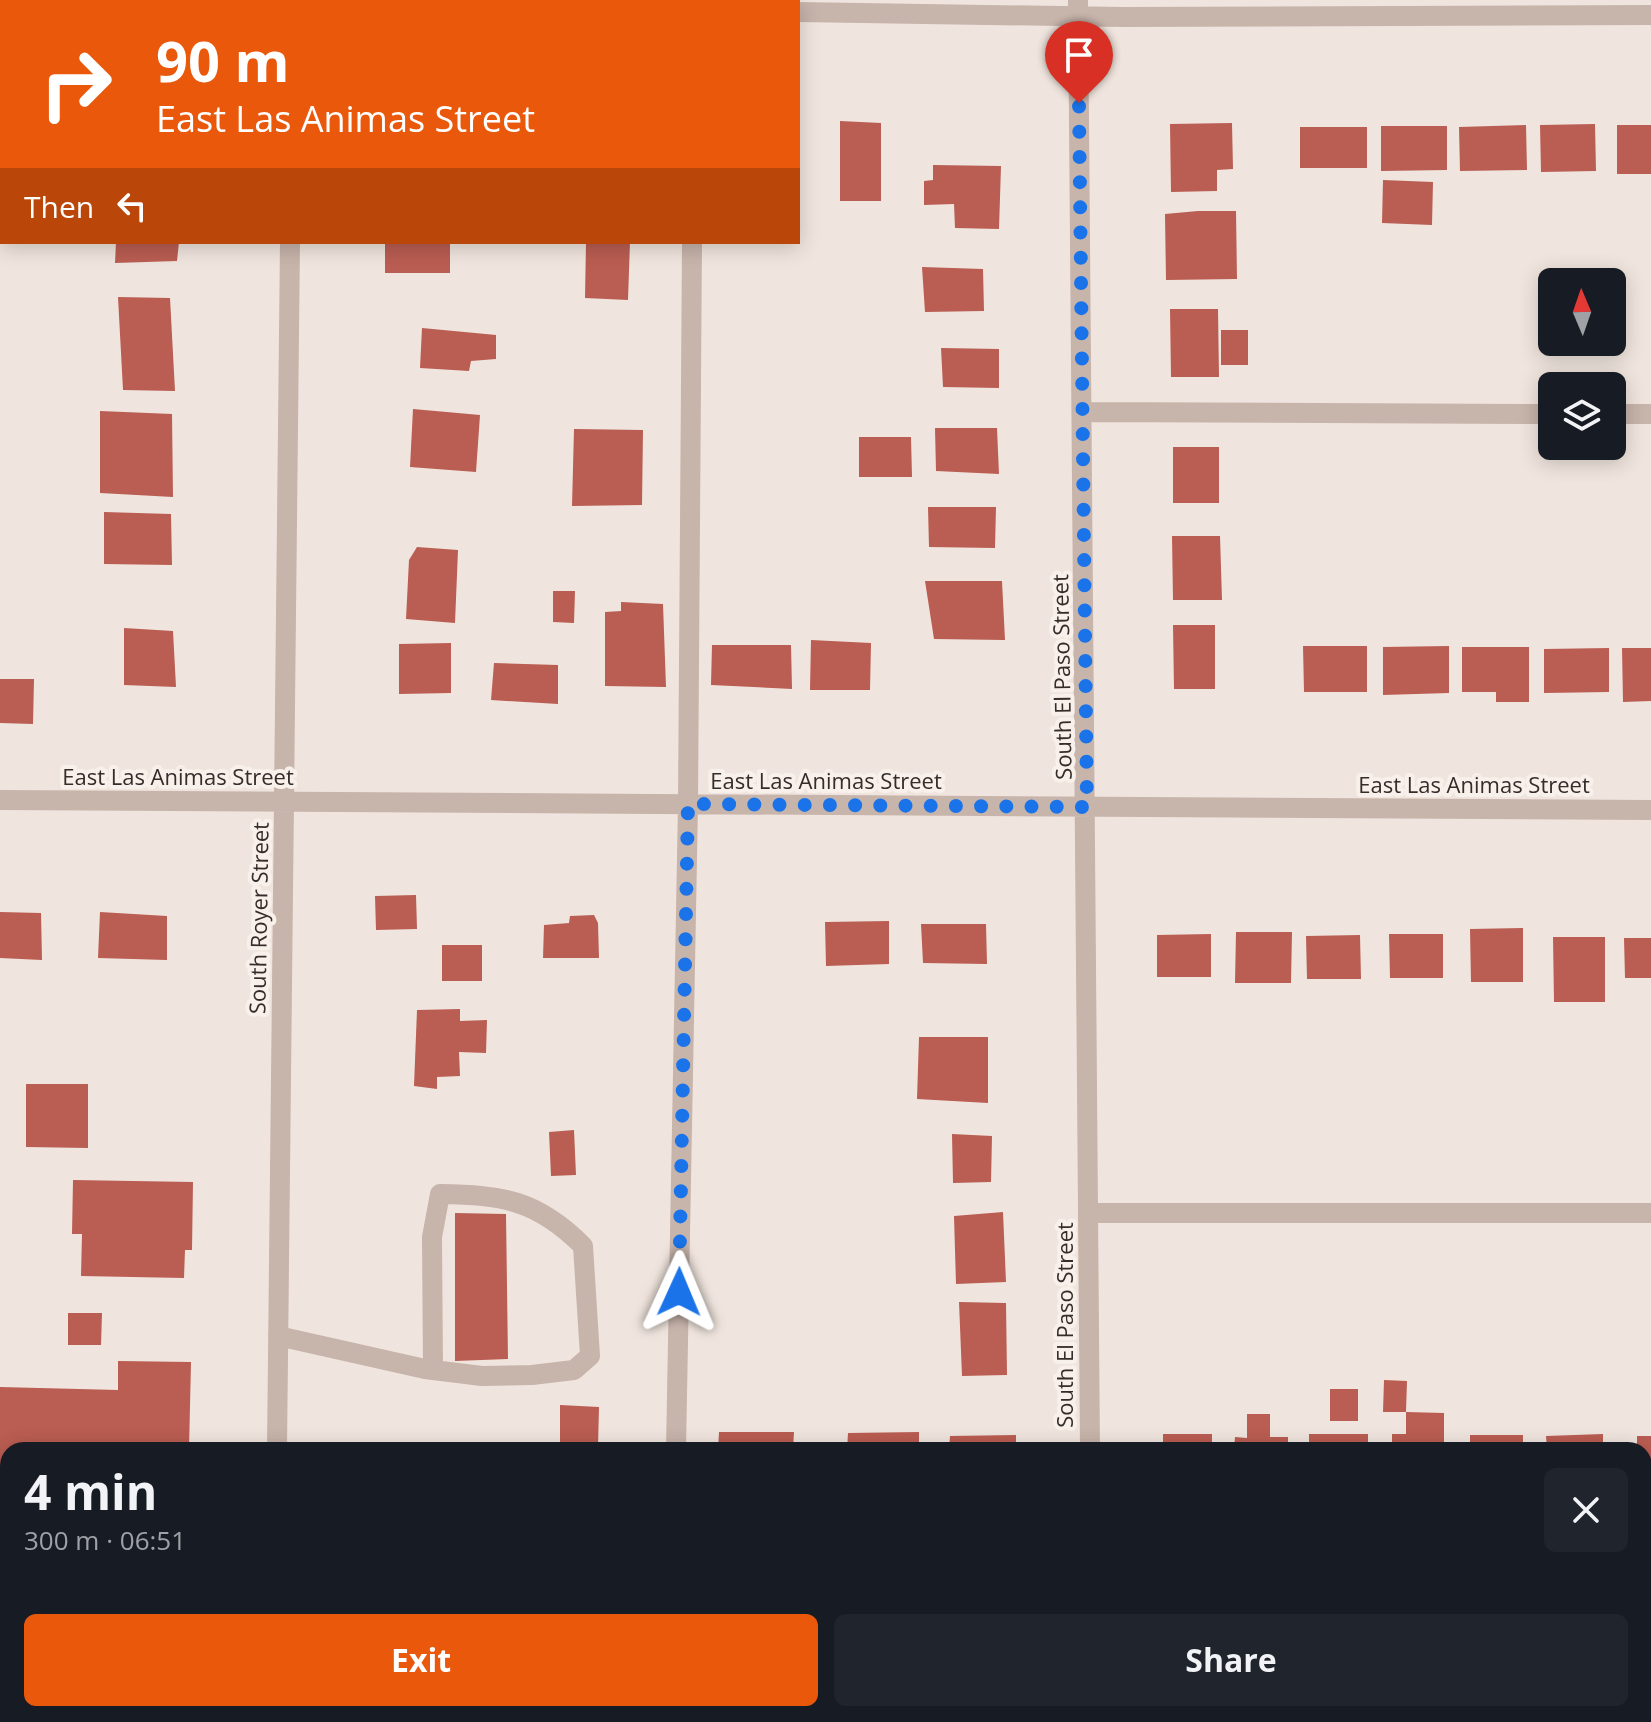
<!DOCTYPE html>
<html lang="en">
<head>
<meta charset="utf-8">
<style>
	:root { --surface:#171b24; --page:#20242c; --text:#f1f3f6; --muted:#9ea1a6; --accent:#ea580c }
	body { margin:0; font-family:"Open Sans",sans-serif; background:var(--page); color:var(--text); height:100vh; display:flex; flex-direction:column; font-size:30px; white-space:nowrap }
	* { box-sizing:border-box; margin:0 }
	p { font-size:26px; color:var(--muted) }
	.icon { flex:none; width:44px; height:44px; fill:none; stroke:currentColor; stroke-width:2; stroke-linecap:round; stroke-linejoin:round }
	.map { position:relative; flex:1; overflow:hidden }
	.sheet { position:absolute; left:0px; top:1442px; width:1652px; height:280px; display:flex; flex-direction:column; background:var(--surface); border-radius:24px 24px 0 0; box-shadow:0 4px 20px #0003 }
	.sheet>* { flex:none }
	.hud { position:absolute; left:0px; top:0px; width:800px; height:244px; box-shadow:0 4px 20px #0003; background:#ea580c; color:#fff; overflow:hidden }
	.needle { width:52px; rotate:358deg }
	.controls { position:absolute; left:1538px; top:268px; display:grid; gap:16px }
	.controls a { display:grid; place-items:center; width:88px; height:88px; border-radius:12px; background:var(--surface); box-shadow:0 4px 20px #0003; font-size:40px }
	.pin { position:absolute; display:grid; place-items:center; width:68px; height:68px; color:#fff; margin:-82px -34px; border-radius:50% 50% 50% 0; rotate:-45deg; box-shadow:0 0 8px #0007 }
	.pin .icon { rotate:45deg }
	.me { position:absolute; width:88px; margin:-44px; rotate:1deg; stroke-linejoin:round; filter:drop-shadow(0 0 6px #0008) }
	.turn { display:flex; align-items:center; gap:28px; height:168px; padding:0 24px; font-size:36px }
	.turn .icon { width:104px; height:104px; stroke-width:2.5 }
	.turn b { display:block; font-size:56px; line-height:68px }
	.then { display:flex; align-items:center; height:76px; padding:0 24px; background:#0003; gap:16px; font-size:30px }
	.round { display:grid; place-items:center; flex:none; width:84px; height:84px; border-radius:12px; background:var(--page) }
	.head { display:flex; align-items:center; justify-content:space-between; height:136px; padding:0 24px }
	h1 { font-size:48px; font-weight:700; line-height:60px }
	.button { display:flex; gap:16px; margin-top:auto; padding:16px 24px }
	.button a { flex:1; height:92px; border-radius:12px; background:var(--accent); color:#fff; font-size:32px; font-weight:700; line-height:92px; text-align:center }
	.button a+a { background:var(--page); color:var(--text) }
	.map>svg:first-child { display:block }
	.building { fill:#ba5d52 }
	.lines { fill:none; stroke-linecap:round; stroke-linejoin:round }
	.minor { stroke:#c7b4ab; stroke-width:20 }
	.major { stroke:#76615c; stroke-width:20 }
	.route { stroke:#1a73e8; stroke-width:14; stroke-dasharray:0 25.2 }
	.labels { text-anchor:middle; stroke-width:8; stroke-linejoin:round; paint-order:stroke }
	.street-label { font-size:22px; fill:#362c2a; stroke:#f8f0ea }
</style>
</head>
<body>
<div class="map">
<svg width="1651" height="1722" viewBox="0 0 1651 1722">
	<rect width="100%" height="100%" fill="#f0e5de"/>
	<path class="building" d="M 840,121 L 881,123 L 881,201 L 840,201 Z
		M 1232,123 L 1233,169 L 1217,170 L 1217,191 L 1171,192 L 1170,124 Z
		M 1595,124 L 1596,171 L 1541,172 L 1540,125 Z
		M 1526,125 L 1527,170 L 1460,171 L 1459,127 Z
		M 1617,125 L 1651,125 L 1651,174 L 1617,174 Z
		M 1381,126 L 1447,126 L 1447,170 L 1381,171 Z
		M 1300,127 L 1367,127 L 1367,168 L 1300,168 Z
		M 933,165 L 1001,166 L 999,229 L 955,228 L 954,204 L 924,205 L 924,181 L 933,180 Z
		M 1383,180 L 1433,182 L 1432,225 L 1382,223 Z
		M 1198,211 L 1236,211 L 1237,279 L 1166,280 L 1165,214 Z
		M 116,242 L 179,242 L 177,261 L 115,263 Z
		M 385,242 L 450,242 L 450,273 L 385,273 Z
		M 586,242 L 630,242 L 628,300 L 585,298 Z
		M 922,267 L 983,269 L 984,311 L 925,312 Z
		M 118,297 L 170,298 L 175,391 L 123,390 Z
		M 1170,309 L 1218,309 L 1219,377 L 1171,377 Z
		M 422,328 L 496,335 L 496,359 L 471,361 L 469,371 L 420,368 Z
		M 1221,330 L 1248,330 L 1248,365 L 1221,365 Z
		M 941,348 L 999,349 L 999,388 L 943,387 Z
		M 413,409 L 480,415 L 476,472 L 410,467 Z
		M 100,411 L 172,414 L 173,497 L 100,493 Z
		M 935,428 L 997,428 L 999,474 L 936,471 Z
		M 574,429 L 643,430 L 642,505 L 572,506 Z
		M 859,437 L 911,437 L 912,477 L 859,477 Z
		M 1173,447 L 1219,447 L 1219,503 L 1173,503 Z
		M 928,507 L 996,507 L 995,548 L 929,547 Z
		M 104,512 L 171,514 L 172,565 L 104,564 Z
		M 1172,536 L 1220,536 L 1222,600 L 1173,600 Z
		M 417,547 L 458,550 L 455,623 L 406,619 L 409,560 Z
		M 925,581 L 1002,581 L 1005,640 L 934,639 Z
		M 553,591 L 575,591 L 574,623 L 553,622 Z
		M 621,602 L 663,604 L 666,687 L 605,686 L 605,612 L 621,611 Z
		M 1173,625 L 1215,625 L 1215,689 L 1174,689 Z
		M 124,628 L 173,631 L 176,687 L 124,685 Z
		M 811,640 L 871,643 L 870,690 L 810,690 Z
		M 451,643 L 451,693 L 399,694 L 399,644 Z
		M 712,645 L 791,645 L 792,689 L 711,685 Z
		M 1303,646 L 1367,646 L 1367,692 L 1304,692 Z
		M 1449,646 L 1449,693 L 1383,695 L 1383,647 Z
		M 1462,647 L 1529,647 L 1529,702 L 1496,702 L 1496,692 L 1462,692 Z
		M 1609,648 L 1609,692 L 1544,693 L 1544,649 Z
		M 1622,648 L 1651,648 L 1651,701 L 1623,702 Z
		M 494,663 L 558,665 L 558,704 L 491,700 Z
		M 0,679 L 34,679 L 33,724 L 0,723 Z
		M 416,895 L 417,929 L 376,930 L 375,896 Z
		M 0,912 L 41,913 L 42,960 L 0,958 Z
		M 100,912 L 167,916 L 167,960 L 98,958 Z
		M 594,915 L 598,923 L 599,958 L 543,958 L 544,925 L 569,923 L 570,916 Z
		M 889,921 L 889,964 L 826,966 L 825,922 Z
		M 921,924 L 986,924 L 987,964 L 923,963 Z
		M 1523,928 L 1523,982 L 1471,982 L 1470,929 Z
		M 1236,932 L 1292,932 L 1291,983 L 1235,983 Z
		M 1211,934 L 1211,977 L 1157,977 L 1157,935 Z
		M 1389,934 L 1443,934 L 1443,978 L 1390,978 Z
		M 1360,935 L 1361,979 L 1307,979 L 1306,936 Z
		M 1553,937 L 1605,937 L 1605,1002 L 1554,1002 Z
		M 1624,938 L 1651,938 L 1651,978 L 1625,978 Z
		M 442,945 L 482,945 L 482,981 L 442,981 Z
		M 460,1009 L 460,1021 L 487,1020 L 486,1053 L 459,1052 L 460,1076 L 437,1077 L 437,1089 L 414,1086 L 417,1010 Z
		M 919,1037 L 988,1037 L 988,1103 L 917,1099 Z
		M 26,1084 L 88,1084 L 88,1148 L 26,1147 Z
		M 574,1130 L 576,1175 L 551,1176 L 549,1132 Z
		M 952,1134 L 992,1136 L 991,1182 L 953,1183 Z
		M 73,1180 L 193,1182 L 192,1250 L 185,1250 L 184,1278 L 81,1276 L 82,1234 L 72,1234 Z
		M 1003,1212 L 1006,1282 L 956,1284 L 954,1216 Z
		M 455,1213 L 506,1214 L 508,1359 L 455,1361 Z
		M 959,1302 L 1006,1303 L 1007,1375 L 962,1376 Z
		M 68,1313 L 102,1313 L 101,1345 L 68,1345 Z
		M 118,1361 L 191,1362 L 189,1450 L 8,1450 L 8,1472 L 0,1472 L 0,1387 L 118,1390 Z
		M 1384,1380 L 1407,1381 L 1406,1412 L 1383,1412 Z
		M 1330,1389 L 1358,1389 L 1358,1421 L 1330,1421 Z
		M 560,1405 L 599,1407 L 598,1447 L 560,1447 Z
		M 1406,1412 L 1444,1413 L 1444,1450 L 1392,1450 L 1392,1434 L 1406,1434 Z
		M 1247,1414 L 1270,1414 L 1270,1437 L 1288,1437 L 1288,1450 L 1234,1450 L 1235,1437 L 1247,1438 Z
		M 719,1432 L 794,1432 L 793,1450 L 718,1450 Z
		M 919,1432 L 919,1450 L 847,1450 L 848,1433 Z
		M 1163,1434 L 1212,1434 L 1212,1450 L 1163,1450 Z
		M 1309,1434 L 1368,1434 L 1368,1450 L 1309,1450 Z
		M 1603,1434 L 1603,1450 L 1547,1450 L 1546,1436 Z
		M 1016,1435 L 1016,1450 L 949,1450 L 950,1436 Z
		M 1470,1435 L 1523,1435 L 1523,1450 L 1470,1450 Z
		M 1637,1436 L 1651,1436 L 1651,1479 L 1644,1479 L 1644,1450 L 1637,1450 Z
		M 480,1444 L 480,1450 L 426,1450 L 426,1445 Z
		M 535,1714 L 651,1714 L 651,1722 L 535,1722 Z
		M 1584,1714 L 1610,1714 L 1610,1722 L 1584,1722 Z
		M 946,1719 L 996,1719 L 996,1722 L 946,1722 Z"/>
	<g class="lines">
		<path class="minor" d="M 0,0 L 161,2
			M 1078,0 L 1090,1450
			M 615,2 L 616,0
			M 798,12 L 1123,17 L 1651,15
			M 1083,412 L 1552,414
			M 1612,414 L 1651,414
			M 0,800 L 1651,810
			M 1089,1213 L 1651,1213
			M 278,1336 L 425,1369 L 433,1370 L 482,1376 L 532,1375 L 574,1370 L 590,1356 L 583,1246 C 537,1200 503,1195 440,1194 L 432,1237 L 433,1370
			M 277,1450 L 290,242
			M 676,1450 L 688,804 L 692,242
			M 275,1714 L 275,1722
			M 1212,1714 L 1213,1722
			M 751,1722 L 752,1714"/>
		<path class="major" d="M 0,1600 L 8,1600
			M 1644,1609 L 1651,1609"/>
	</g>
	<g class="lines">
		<path class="route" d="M 679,1292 L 688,804 L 1087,807 L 1079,103"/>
	</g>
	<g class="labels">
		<g class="street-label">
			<text transform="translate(1062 677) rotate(-91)" y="8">South El Paso Street</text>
			<text x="178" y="785">East Las Animas Street</text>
			<text x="826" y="789">East Las Animas Street</text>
			<text x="1474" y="793">East Las Animas Street</text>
			<text transform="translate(259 918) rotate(-89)" y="8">South Royer Street</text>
			<text transform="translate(1065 1325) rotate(-90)" y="8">South El Paso Street</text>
		</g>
	</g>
</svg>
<div class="controls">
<a><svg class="needle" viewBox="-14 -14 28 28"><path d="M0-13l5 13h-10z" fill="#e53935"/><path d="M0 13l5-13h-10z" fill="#9ea1a6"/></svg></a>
<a><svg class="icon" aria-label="layers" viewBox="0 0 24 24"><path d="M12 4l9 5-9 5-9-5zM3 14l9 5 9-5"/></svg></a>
</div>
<div class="pin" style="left:1079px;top:103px;background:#d93025"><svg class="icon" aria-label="arrive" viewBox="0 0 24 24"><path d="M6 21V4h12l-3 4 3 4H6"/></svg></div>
<svg class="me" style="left:679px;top:1292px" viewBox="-20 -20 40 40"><path d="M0-17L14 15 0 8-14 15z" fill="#1a73e8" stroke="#fff" stroke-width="4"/></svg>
<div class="hud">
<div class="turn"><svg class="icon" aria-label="right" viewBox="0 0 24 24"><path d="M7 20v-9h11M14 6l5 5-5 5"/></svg><div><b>90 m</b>East Las Animas Street</div></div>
<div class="then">Then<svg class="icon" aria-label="left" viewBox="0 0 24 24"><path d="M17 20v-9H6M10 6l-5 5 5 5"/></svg></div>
</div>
<section class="sheet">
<div class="head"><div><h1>4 min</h1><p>300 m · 06:51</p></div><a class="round"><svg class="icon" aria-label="close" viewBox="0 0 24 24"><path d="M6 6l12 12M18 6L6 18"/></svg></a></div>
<div class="button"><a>Exit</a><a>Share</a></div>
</section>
</div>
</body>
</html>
